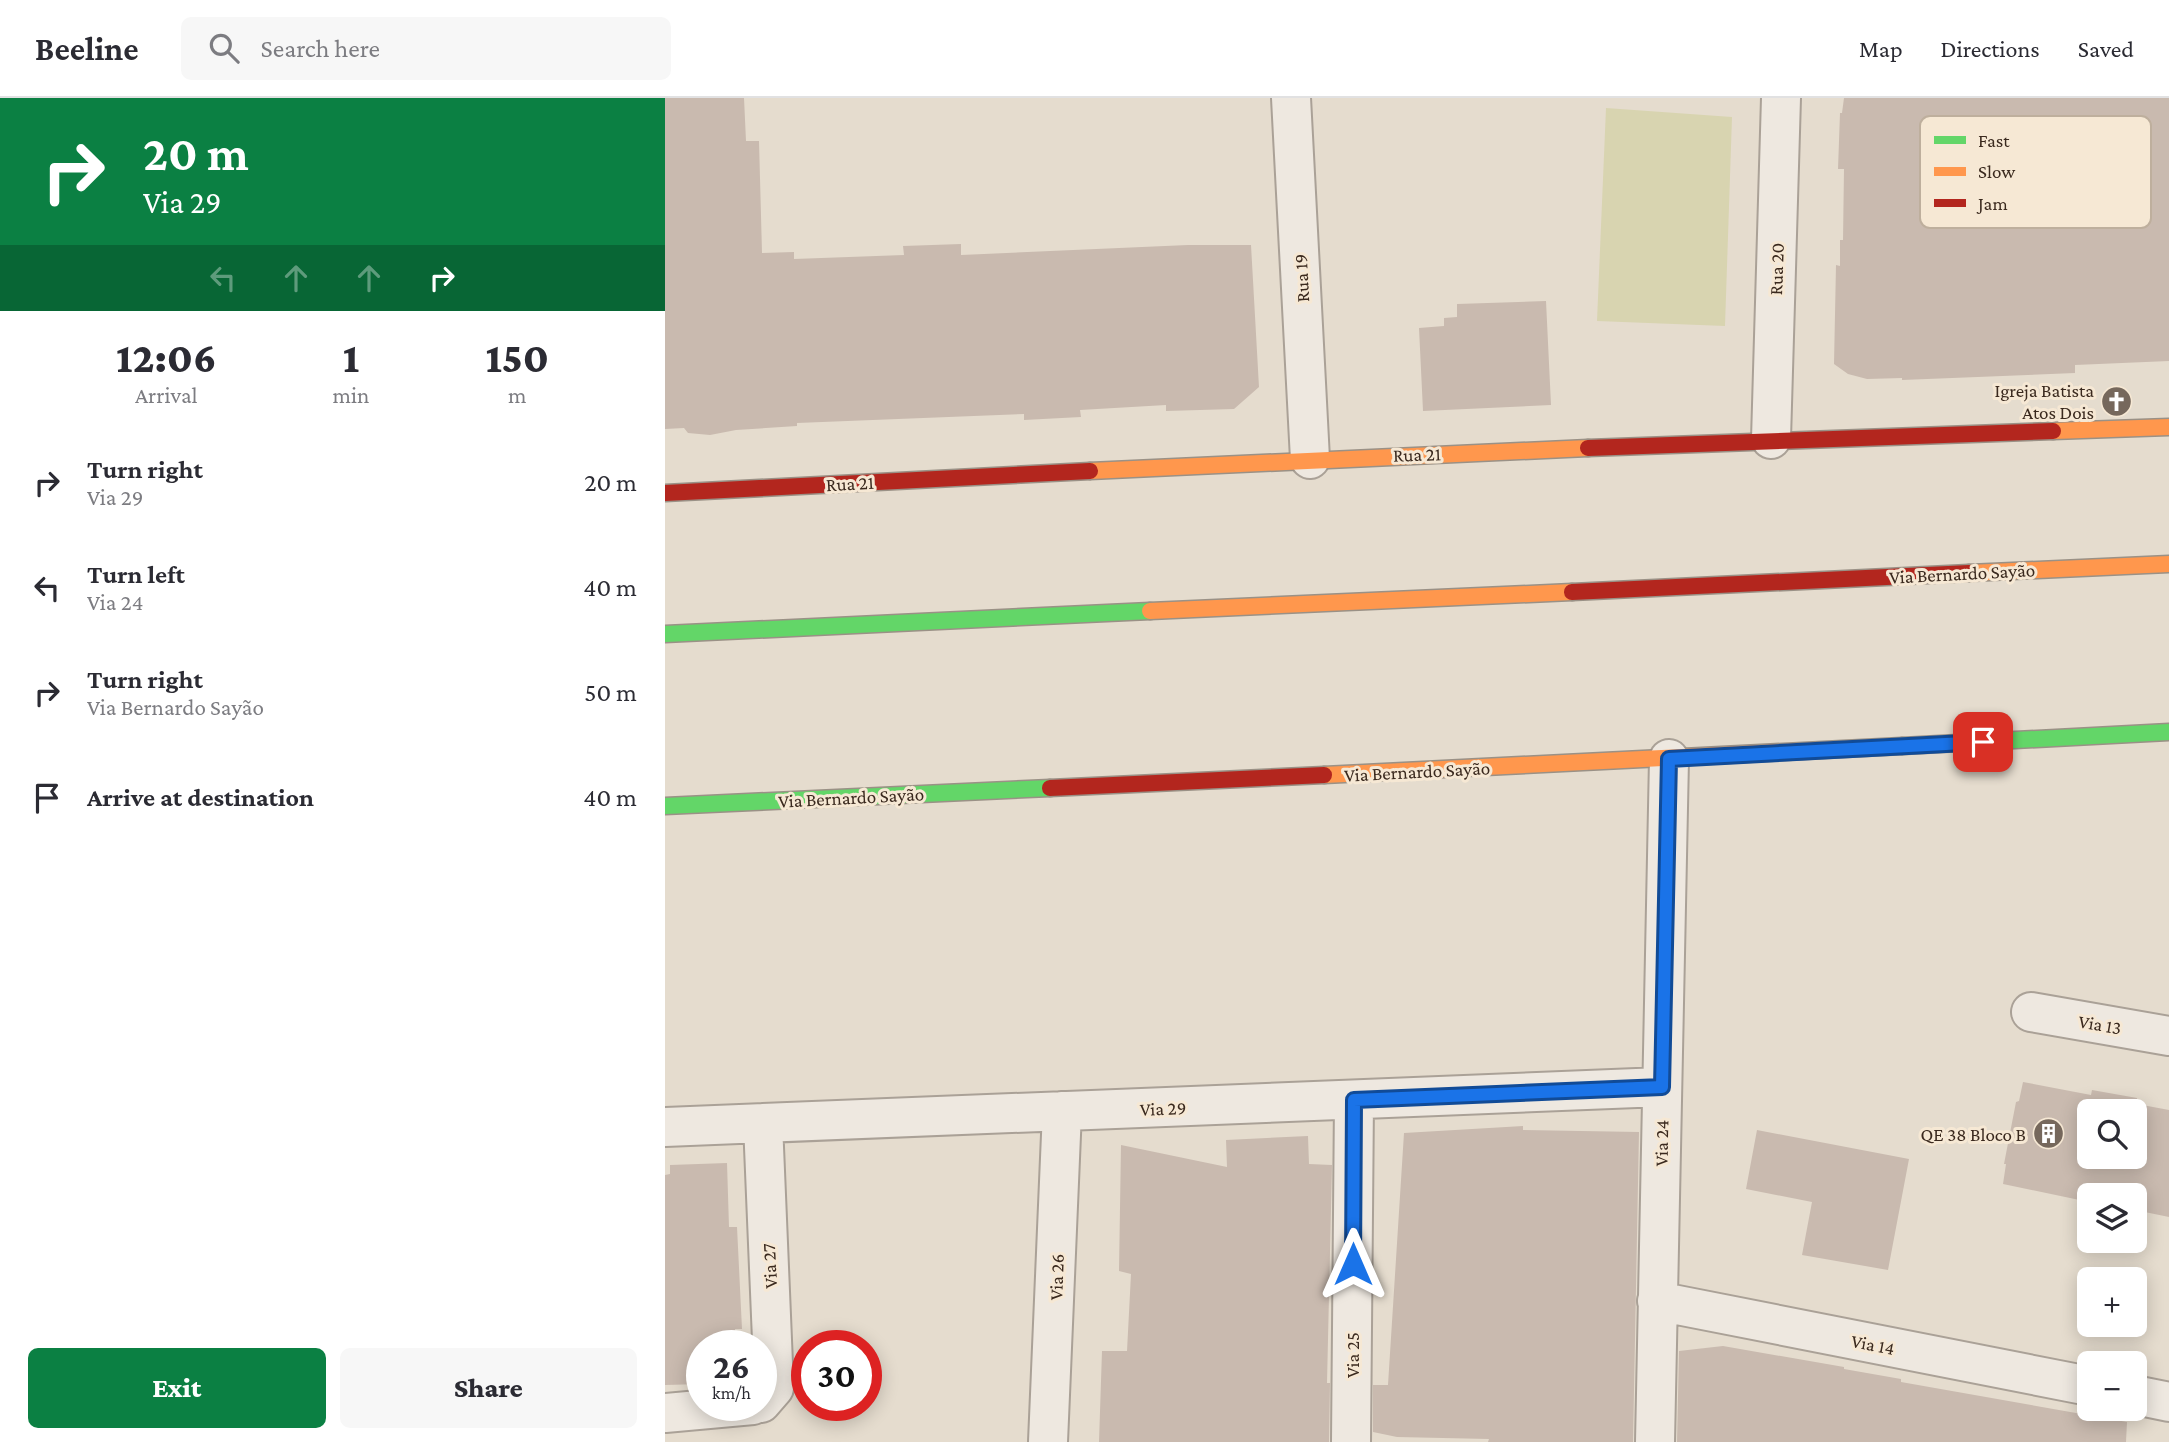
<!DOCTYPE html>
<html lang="en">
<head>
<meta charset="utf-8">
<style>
	:root { --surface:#fff; --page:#f7f7f7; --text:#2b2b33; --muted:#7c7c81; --line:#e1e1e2; --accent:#0b8043 }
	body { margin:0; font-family:"Crimson Pro",serif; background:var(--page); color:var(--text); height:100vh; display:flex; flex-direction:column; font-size:26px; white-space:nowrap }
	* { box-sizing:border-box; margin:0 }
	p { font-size:23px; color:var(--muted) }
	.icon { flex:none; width:38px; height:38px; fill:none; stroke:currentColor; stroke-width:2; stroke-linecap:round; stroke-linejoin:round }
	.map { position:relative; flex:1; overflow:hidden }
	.details { display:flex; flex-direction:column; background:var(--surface); width:665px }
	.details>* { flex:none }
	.banner { background:#0b8043; color:#fff; overflow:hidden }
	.tools { position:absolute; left:1412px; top:1001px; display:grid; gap:14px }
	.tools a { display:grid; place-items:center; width:70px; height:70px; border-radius:10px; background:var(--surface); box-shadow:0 4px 18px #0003; font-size:35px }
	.speed { position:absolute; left:21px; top:1232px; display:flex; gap:14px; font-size:35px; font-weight:700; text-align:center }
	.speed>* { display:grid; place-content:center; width:91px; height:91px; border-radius:50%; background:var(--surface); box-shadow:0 4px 18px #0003; line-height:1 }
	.speed small { font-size:18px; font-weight:400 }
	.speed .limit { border:10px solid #d22; background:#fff; color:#111 }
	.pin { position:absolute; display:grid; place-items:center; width:60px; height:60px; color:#fff; margin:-30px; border-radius:14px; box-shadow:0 4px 10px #0006 }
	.me { position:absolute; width:77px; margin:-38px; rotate:0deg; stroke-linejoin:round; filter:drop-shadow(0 0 5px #0008) }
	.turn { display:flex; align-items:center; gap:24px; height:147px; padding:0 28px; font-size:32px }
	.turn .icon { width:91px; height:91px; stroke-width:2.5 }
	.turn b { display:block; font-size:49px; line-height:60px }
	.lanes { display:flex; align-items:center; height:66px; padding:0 28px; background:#0003; justify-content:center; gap:35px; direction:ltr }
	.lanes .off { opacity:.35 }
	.eta { display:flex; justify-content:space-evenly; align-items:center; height:119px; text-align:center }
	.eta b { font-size:42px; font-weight:800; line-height:49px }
	.action { display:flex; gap:14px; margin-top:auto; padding:14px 28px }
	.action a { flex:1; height:80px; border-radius:10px; background:var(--accent); color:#fff; font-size:28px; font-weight:800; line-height:80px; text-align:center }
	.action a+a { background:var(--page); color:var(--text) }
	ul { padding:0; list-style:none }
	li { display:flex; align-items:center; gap:21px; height:105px; padding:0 28px }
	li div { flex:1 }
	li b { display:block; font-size:26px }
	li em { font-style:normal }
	header { display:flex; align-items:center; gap:42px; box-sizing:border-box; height:98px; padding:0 35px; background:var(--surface); border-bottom:2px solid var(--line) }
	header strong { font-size:33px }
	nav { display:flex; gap:38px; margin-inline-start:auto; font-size:24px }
	.search { width:490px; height:63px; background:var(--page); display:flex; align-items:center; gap:18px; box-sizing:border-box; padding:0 24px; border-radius:10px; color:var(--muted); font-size:26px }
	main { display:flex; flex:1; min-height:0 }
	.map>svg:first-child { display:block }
	.pitch { fill:#d8d4b0 }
	.building { fill:#c9baaf; fill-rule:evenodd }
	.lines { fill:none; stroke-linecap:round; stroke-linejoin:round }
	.street-casing { stroke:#aaa197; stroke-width:42 }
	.fast-casing { stroke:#9a9186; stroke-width:19 }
	.slow-casing { stroke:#9a9186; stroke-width:19 }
	.jam-casing { stroke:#9a9186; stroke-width:19 }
	.street { stroke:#eee8e0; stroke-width:38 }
	.fast { stroke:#63d668; stroke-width:16 }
	.slow { stroke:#ff974d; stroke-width:16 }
	.jam { stroke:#b3261e; stroke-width:16 }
	.route-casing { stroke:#114b97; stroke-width:18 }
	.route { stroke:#1a73e8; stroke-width:12 }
	.labels { text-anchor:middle; stroke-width:6; stroke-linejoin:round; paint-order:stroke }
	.street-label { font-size:19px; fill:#3a291e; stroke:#f6e8d4 }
	.poi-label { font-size:19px; fill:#3a291e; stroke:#f6e8d4; text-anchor:end }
	.key { fill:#f6e8d4; stroke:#beaf9d; stroke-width:2 }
	.key-label { font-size:19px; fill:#3a291e }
</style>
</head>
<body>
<header>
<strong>Beeline</strong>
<div class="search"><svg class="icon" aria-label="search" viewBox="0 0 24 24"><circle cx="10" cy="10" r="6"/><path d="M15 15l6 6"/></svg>Search here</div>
<nav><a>Map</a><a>Directions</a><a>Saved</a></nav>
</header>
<main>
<section class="details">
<div class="banner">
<div class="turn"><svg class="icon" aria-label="right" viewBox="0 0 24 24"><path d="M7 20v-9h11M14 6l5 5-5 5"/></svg><div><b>20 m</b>Via 29</div></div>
<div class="lanes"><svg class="icon off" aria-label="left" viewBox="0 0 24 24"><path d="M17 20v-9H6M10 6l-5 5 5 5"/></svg><svg class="icon off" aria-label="ahead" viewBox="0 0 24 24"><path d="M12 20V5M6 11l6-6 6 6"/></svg><svg class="icon off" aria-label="ahead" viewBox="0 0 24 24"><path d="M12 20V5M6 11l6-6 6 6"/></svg><svg class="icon" aria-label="right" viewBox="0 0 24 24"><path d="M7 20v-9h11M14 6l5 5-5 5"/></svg></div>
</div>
<div class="eta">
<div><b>12:06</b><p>Arrival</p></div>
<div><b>1</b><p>min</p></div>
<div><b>150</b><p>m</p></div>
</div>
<ul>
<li><svg class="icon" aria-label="right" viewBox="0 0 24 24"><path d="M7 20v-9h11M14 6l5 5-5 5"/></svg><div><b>Turn right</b><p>Via 29</p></div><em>20 m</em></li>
<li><svg class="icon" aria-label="left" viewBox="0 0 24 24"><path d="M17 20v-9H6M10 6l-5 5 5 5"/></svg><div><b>Turn left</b><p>Via 24</p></div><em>40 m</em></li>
<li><svg class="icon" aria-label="right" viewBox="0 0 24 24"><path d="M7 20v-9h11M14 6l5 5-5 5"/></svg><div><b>Turn right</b><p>Via Bernardo Sayão</p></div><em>50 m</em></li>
<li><svg class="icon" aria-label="arrive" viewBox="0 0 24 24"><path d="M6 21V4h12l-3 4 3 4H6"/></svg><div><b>Arrive at destination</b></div><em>40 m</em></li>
</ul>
<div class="action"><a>Exit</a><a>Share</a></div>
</section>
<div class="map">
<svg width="1504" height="1344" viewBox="0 0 1504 1344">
	<rect width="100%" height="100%" fill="#e5dcce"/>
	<path class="pitch" d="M 941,10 L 1067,19 L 1060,228 L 932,223 Z"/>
	<path class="building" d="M 0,0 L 79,0 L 81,43 L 94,43 L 97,155 L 129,154 L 129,161 L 239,157 L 238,148 L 296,146 L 296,157 L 523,147 L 586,147 L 594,289 L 569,311 L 501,313 L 501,307 L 415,312 L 416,319 L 359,322 L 359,316 L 132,325 L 132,328 L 71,332 L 45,337 L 23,335 L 19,330 L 0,331 Z
		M 1179,0 L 1504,0 L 1504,263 L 1410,267 L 1410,275 L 1237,282 L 1237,280 L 1202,281 L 1183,276 L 1169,266 L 1171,167 L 1175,168 L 1175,142 L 1178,142 L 1179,71 L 1173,71 L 1175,15 L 1177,15 Z
		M 881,203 L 886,307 L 758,313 L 754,230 L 779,228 L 779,220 L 792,219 L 792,206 Z
		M 1358,984 L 1426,997 L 1427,992 L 1472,1000 L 1472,1006 L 1504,1012 L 1504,1119 L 1470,1112 L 1470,1097 L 1424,1097 L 1424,1104 L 1338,1086 L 1341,1066 L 1339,1066 L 1351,1004 L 1354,1003 ZM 1424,1013 L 1470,1013 L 1470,1059 L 1424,1059 Z
		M 858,1028 L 858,1032 L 974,1034 L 968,1344 L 823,1344 L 824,1341 L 732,1339 L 708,1334 L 708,1287 L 723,1287 L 739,1035 Z
		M 1092,1032 L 1244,1061 L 1223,1172 L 1137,1157 L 1147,1104 L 1081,1091 Z
		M 643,1038 L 644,1066 L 667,1067 L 662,1285 L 665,1285 L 664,1344 L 434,1344 L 437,1253 L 462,1253 L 466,1176 L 454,1173 L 456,1047 L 562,1069 L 561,1042 Z
		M 62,1065 L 64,1129 L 72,1129 L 77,1231 L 70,1231 L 71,1248 L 37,1248 L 37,1286 L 0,1287 L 0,1077 L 5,1076 L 5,1067 Z
		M 1058,1248 L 1179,1269 L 1179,1271 L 1236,1281 L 1236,1284 L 1462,1324 L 1461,1344 L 1012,1344 L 1014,1253 Z"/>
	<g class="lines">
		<defs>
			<path id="street" d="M 626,0 L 645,361
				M 1106,341 L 1116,0
				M 1366,914 L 1504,938
				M 0,1029 L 997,989
				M 992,1203 L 1424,1288
				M 1470,1297 L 1504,1304
				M 96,1305 L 109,1290 L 98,1025
				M 0,1315 L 88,1307
				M 383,1344 L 397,1013
				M 686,1344 L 689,1002
				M 990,1344 L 1004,661"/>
			<path id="fast" d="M 0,536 L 485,513
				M 1237,648 L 1504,634
				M 0,708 L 385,690"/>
			<path id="slow" d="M 1388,333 L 1504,329
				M 425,373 L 923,350
				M 1304,475 L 1504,466
				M 485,513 L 907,494
				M 659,677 L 1237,648"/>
			<path id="jam" d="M 923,350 L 1388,333
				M 0,395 L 425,373
				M 907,494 L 1304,475
				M 385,690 L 659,677"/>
		</defs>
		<use href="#street" class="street-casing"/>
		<use href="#fast" class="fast-casing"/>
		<use href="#slow" class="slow-casing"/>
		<use href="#jam" class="jam-casing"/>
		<use href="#street" class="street"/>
		<use href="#fast" class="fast"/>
		<use href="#slow" class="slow"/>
		<use href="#jam" class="jam"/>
	</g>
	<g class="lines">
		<defs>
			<path id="route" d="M 688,1166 L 689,1002 L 997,989 L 1004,661 L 1318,644"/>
		</defs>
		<use href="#route" class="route-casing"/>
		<use href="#route" class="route"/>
	</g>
	<defs>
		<symbol id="church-disc" viewBox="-11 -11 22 22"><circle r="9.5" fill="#76685c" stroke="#f6e8d4"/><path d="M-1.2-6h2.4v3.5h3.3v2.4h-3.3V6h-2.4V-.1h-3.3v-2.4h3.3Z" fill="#fff"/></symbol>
		<symbol id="building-disc" viewBox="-11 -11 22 22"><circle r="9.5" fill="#76685c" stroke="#f6e8d4"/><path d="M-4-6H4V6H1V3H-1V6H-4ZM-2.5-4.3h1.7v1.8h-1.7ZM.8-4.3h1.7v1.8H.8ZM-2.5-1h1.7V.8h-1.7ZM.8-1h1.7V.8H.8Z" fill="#fff"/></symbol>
	</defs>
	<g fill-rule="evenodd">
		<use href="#church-disc" x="1434" y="286" width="35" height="35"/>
		<use href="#building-disc" x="1366" y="1018" width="35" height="35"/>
	</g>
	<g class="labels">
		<g class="street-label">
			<text transform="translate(1111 171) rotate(-88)" y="7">Rua 20</text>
			<text transform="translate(636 180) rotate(-93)" y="7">Rua 19</text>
			<text transform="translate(752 356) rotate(-2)" y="7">Rua 21</text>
			<text transform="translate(185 385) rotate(-3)" y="7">Rua 21</text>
			<text transform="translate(1297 475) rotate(-3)" y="7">Via Bernardo Sayão</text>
			<text transform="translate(752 673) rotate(-3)" y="7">Via Bernardo Sayão</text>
			<text transform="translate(186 699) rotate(-3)" y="7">Via Bernardo Sayão</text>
			<text transform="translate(1435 926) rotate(10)" y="7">Via 13</text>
			<text transform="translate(498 1010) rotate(-2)" y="7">Via 29</text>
			<text transform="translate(996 1045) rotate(-89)" y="7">Via 24</text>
			<text transform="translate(104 1168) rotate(-93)" y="7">Via 27</text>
			<text transform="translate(391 1179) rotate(-88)" y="7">Via 26</text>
			<text transform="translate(1208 1246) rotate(11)" y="7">Via 14</text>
			<text transform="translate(687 1257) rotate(-90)" y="7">Via 25</text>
		</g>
		<g class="poi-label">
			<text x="1429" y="299">Igreja Batista<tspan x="1429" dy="22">Atos Dois</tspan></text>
			<text x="1361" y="1043">QE 38 Bloco B</text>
		</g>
	</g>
	<rect x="1255" y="18" width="231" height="112" rx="10" class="key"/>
	<rect x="1269" y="38" width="32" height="8" fill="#63d668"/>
	<rect x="1269" y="69" width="32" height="9" fill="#ff974d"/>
	<rect x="1269" y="101" width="32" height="8" fill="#b3261e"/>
	<g class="key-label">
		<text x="1313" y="49">Fast</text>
		<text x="1313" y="80">Slow</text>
		<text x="1313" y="112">Jam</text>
	</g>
</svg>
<div class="tools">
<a><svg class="icon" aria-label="search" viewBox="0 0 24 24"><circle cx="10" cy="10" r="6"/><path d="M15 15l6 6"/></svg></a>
<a><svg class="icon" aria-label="layers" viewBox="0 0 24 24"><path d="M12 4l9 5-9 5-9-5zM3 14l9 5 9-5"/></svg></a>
<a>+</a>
<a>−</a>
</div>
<div class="speed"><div>26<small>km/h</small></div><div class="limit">30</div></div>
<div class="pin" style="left:1318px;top:644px;background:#d93025"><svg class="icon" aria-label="arrive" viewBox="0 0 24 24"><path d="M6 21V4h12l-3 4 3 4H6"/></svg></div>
<svg class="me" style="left:688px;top:1166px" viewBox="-20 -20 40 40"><path d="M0-17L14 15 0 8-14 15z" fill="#1a73e8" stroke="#fff" stroke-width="4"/></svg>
</div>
</main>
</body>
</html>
